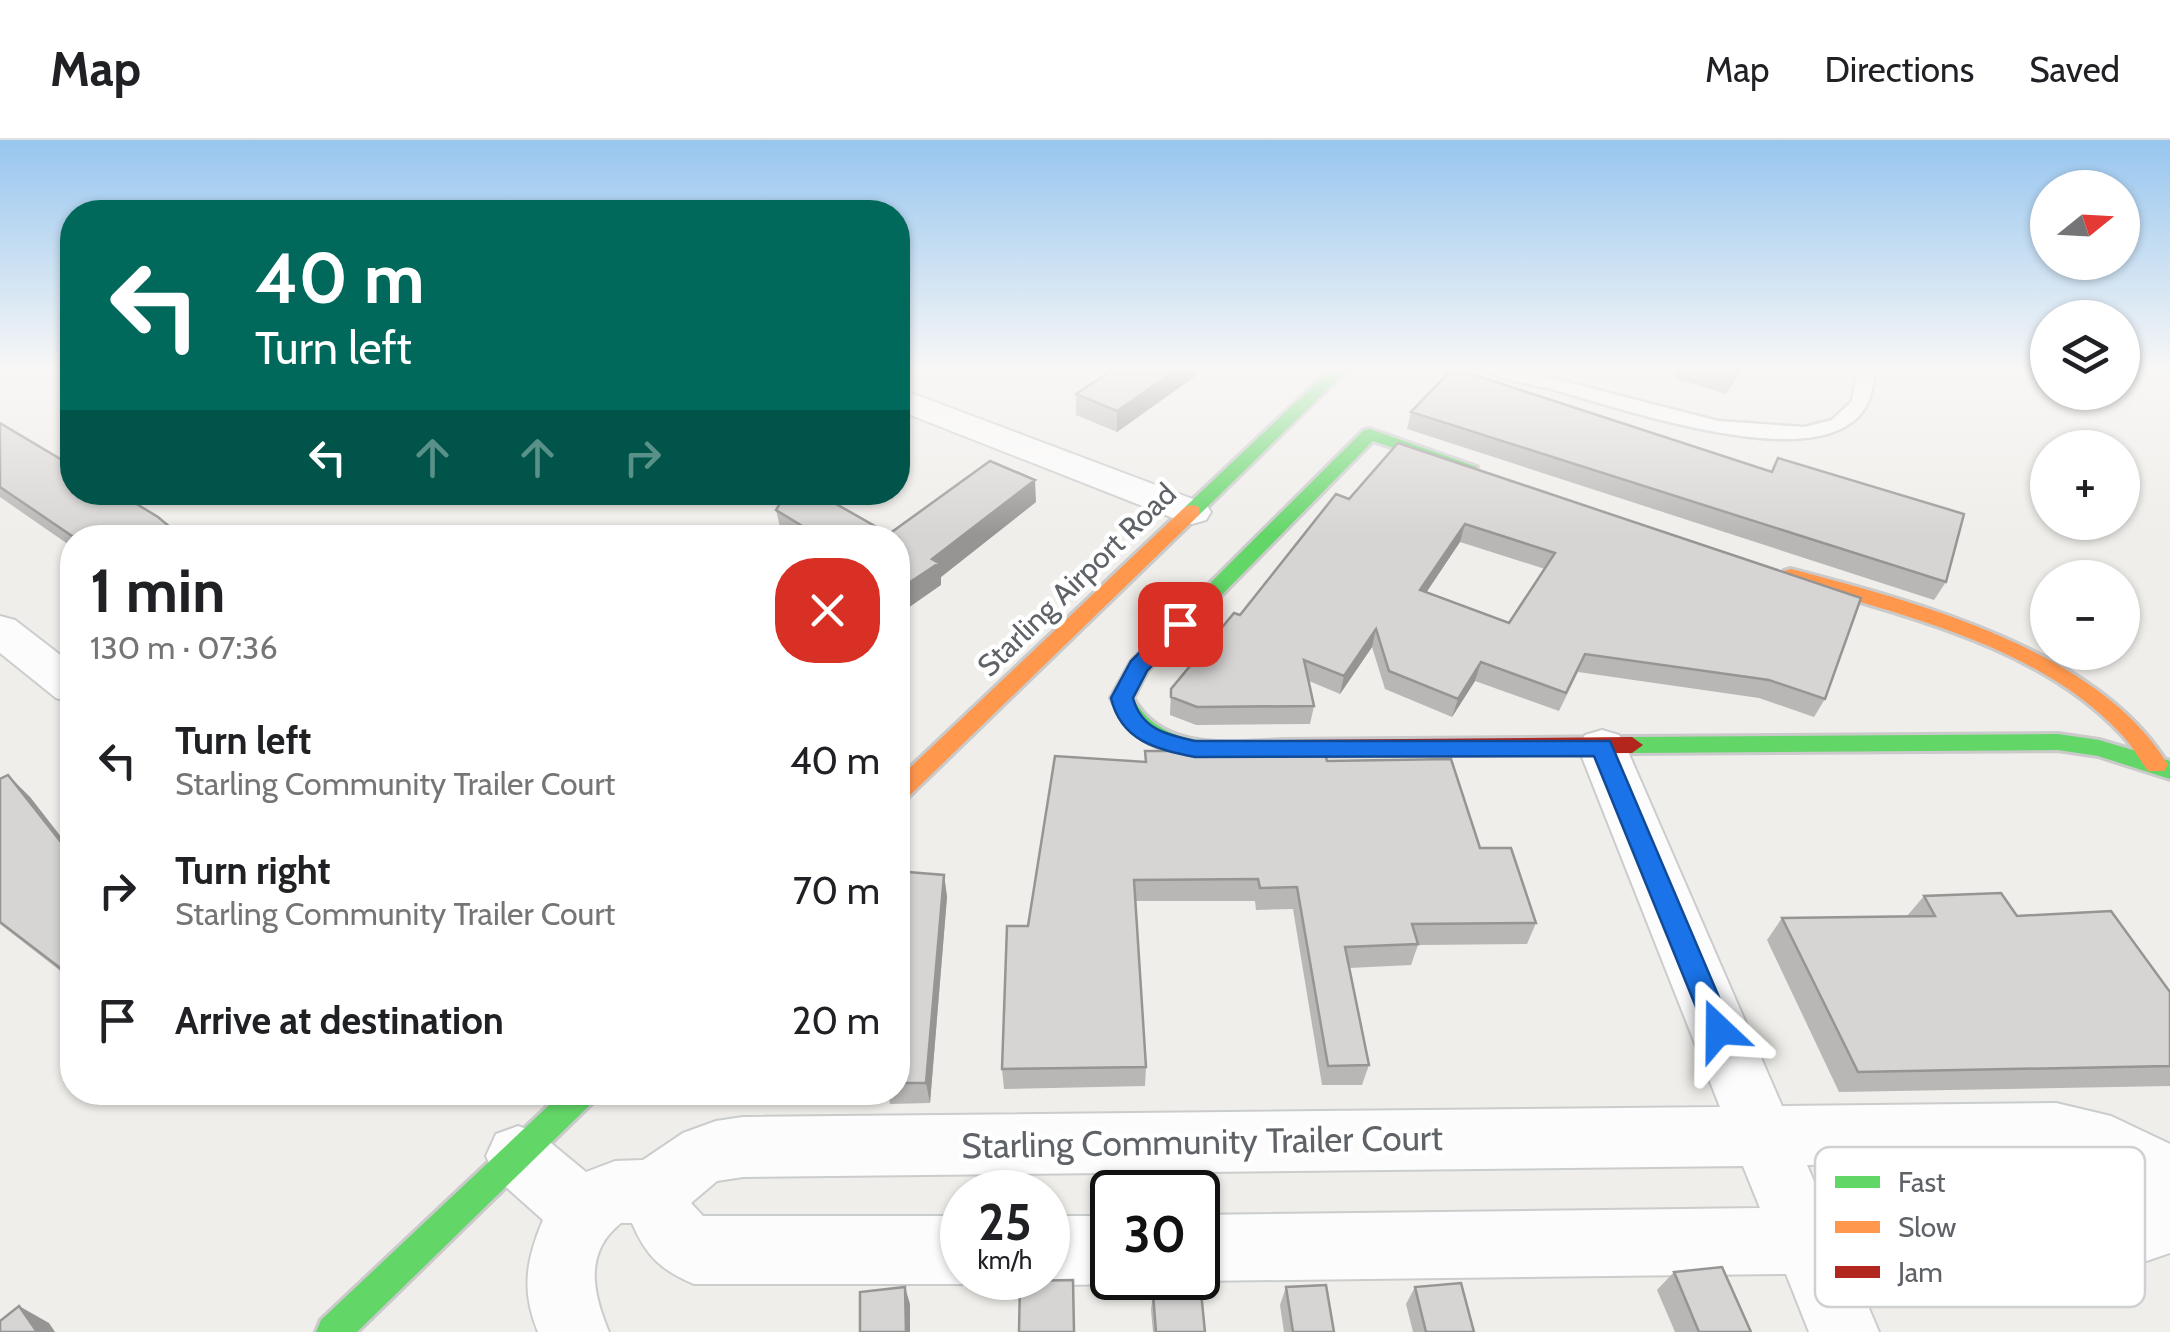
<!DOCTYPE html>
<html lang="en">
<head>
<meta charset="utf-8">
<style>
	:root { --surface:#fff; --page:#f6f6f6; --text:#202124; --muted:#757577; --line:#e0e0e0 }
	body { margin:0; font-family:Cabin,sans-serif; background:var(--page); color:var(--text); height:100vh; display:flex; flex-direction:column; font-size:38px; white-space:nowrap }
	* { box-sizing:border-box; margin:0 }
	p { font-size:32px; color:var(--muted) }
	.icon { flex:none; width:55px; height:55px; fill:none; stroke:currentColor; stroke-width:2; stroke-linecap:round; stroke-linejoin:round }
	.map { position:relative; flex:1; overflow:hidden }
	.sheet { position:absolute; left:60px; top:385px; width:850px; height:580px; display:flex; flex-direction:column; background:var(--surface); border-radius:40px; box-shadow:0 2px 8px #0004 }
	.sheet>* { flex:none }
	.banner { position:absolute; left:60px; top:60px; width:850px; height:305px; border-radius:40px; box-shadow:0 2px 8px #0004; background:#00695c; color:#fff; overflow:hidden }
	.needle { width:65px; rotate:72deg }
	.fabs { position:absolute; left:2030px; top:30px; display:grid; gap:20px }
	.fabs a { display:grid; place-items:center; width:110px; height:110px; border-radius:50%; background:var(--surface); box-shadow:0 2px 8px #0004; font-size:50px }
	.speed { position:absolute; left:940px; top:1030px; display:flex; gap:20px; font-size:50px; font-weight:700; text-align:center }
	.speed>* { display:grid; place-content:center; width:130px; height:130px; border-radius:50%; background:var(--surface); box-shadow:0 2px 8px #0004; line-height:1 }
	.speed small { font-size:25px; font-weight:400 }
	.speed .limit { border:5px solid #111; border-radius:15px; background:#fff; color:#111 }
	.pin { position:absolute; display:grid; place-items:center; width:85px; height:85px; color:#fff; margin:-42px; border-radius:20px; box-shadow:0 5px 15px #0006 }
	.me { position:absolute; width:110px; margin:-55px; rotate:337deg; stroke-linejoin:round; filter:drop-shadow(0 0 8px #0008) }
	.turn { display:flex; align-items:center; gap:35px; height:210px; padding:0 30px; font-size:45px }
	.turn .icon { width:130px; height:130px; stroke-width:2.5 }
	.turn b { display:block; font-size:70px; line-height:85px }
	.lanes { display:flex; align-items:center; height:95px; padding:0 30px; background:#0003; justify-content:center; gap:50px; direction:ltr }
	.lanes .off { opacity:.35 }
	.round { display:grid; place-items:center; flex:none; width:105px; height:105px; border-radius:40px; background:var(--page) }
	.overview { display:flex; align-items:center; justify-content:space-between; height:170px; padding:0 30px }
	h1 { font-size:60px; font-weight:700; line-height:75px }
	ul { padding:0; list-style:none }
	li { display:flex; align-items:center; gap:30px; height:130px; padding:0 30px }
	li div { flex:1 }
	li b { display:block; font-size:38px }
	li em { font-style:normal }
	header { display:flex; align-items:center; gap:60px; box-sizing:border-box; height:140px; padding:0 50px; background:var(--surface); border-bottom:2px solid var(--line) }
	header strong { font-size:48px }
	nav { display:flex; gap:55px; margin-inline-start:auto; font-size:35px }
	.map>svg:first-child { display:block }
	.lines { fill:none; stroke-linecap:round; stroke-linejoin:round }
	.lane-casing { stroke:#cbcccc; stroke-width:5 }
	.street-casing { stroke:#cbcccc; stroke-width:4 }
	.fast-casing { stroke:#cacacb; stroke-width:6 }
	.slow-casing { stroke:#cacacb; stroke-width:6 }
	.jam-casing { stroke:#cacacb; stroke-width:6 }
	.lane { fill:#fdfcfc; fill-rule:evenodd }
	.street { fill:#fdfcfc; fill-rule:evenodd }
	.fast { fill:#63d668; fill-rule:evenodd }
	.slow { fill:#ff974d; fill-rule:evenodd }
	.jam { fill:#b3261e; fill-rule:evenodd }
	.wall { fill:#b8b7b5; fill-rule:evenodd }
	.shaded-wall { fill:#969594 }
	.building { fill:#d6d5d3; stroke:#969594; stroke-width:2.5; fill-rule:evenodd }
	.route { fill:#1a73e8; stroke:#114b97; stroke-width:2.5 }
	.labels { text-anchor:middle; stroke-width:9; stroke-linejoin:round; paint-order:stroke }
	.street-label { font-size:30px; fill:#5f6368; stroke:#fff }
	.near-street-label { font-size:35px; fill:#5f6368; stroke:#fff }
	.key { fill:#fff; stroke:#cfd0d2; stroke-width:2.5 }
	.key-label { font-size:28px; fill:#5f6368 }
</style>
</head>
<body>
<header>
<strong>Map</strong>
<nav><a>Map</a><a>Directions</a><a>Saved</a></nav>
</header>
<div class="map">
<svg width="2170" height="1192" viewBox="0 0 2170 1192">
	<rect width="100%" height="100%" fill="#efeeea"/>
	<g class="lines">
		<defs>
			<path id="lane" d="M 1483,228 L 1512,228 L 1718,281 L 1804,287 L 1832,280 L 1852,261 L 1858,228 L 1876,228 C 1872,253 1870,272 1846,286 C 1785,324 1622,269 1555,250 C 1534,244 1500,241 1483,228 Z"/>
			<path id="street" d="M 898,248 L 1206,364 L 1211,372 L 1206,380 L 1192,384 L 1178,380 L 898,270 Z
				M 0,476 L 15,480 L 72,524 L 72,563 L 56,558 L 0,513 Z
				M 1602,590 L 1619,595 L 1626,607 L 1782,966 L 2056,963 L 2111,976 L 2170,1004 L 2170,1113 L 2120,1130 L 1854,1133 L 1879,1192 L 1809,1192 L 1786,1134 L 1198,1141 L 1188,1138 L 1198,1138 L 1198,1075 L 1760,1068 L 1743,1026 L 743,1037 L 717,1041 L 691,1063 L 703,1076 L 962,1076 L 962,1138 L 976,1138 L 962,1144 L 694,1144 C 661,1130 646,1116 632,1083 L 621,1083 C 583,1113 593,1154 609,1192 L 538,1192 C 521,1151 526,1120 543,1080 L 496,1038 L 486,1016 L 496,994 L 518,986 L 540,994 L 586,1032 L 615,1021 L 643,1020 L 683,993 L 716,981 L 743,977 L 1720,967 L 1578,607 L 1585,595 ZM 2056,1023 L 2099,1033 L 2139,1056 L 2120,1064 L 1825,1067 L 1807,1025 Z
				M 1048,1076 L 1112,1076 L 1112,1138 L 1124,1138 C 1101,1147 1059,1147 1036,1138 L 1048,1138 Z"/>
			<path id="fast" d="M 1332,228 L 1349,228 L 1199,375 L 1185,375 L 1185,367 Z
				M 1370,289 L 1477,327 L 1468,332 L 1462,331 L 1373,301 L 1147,531 L 1133,558 C 1163,613 1230,602 1284,600 L 1292,602 L 1295,608 L 1292,614 C 1254,625 1170,621 1138,596 C 1125,586 1119,573 1111,558 L 1131,522 L 1364,290 Z
				M 2058,594 L 2099,600 L 2170,621 L 2170,639 L 2098,616 L 2058,610 L 1632,613 L 1621,605 L 1632,597 Z
				M 563,952 L 598,952 L 594,961 L 357,1192 L 316,1192 L 321,1180 Z"/>
			<path id="slow" d="M 1192,365 L 1199,367 L 1199,375 L 906,659 L 898,662 L 898,639 L 1185,367 Z
				M 1791,429 C 1913,461 2100,510 2168,625 L 2164,631 L 2148,631 C 2139,619 2132,605 2121,594 C 2036,503 1898,475 1784,439 L 1781,435 L 1784,431 Z"/>
			<path id="jam" d="M 1632,597 L 1643,605 L 1632,613 L 1284,616 L 1273,608 L 1284,600 Z"/>
		</defs>
		<use href="#lane" class="lane-casing"/>
		<use href="#street" class="street-casing"/>
		<use href="#fast" class="fast-casing"/>
		<use href="#slow" class="slow-casing"/>
		<use href="#jam" class="jam-casing"/>
		<use href="#lane" class="lane"/>
		<use href="#street" class="street"/>
		<use href="#fast" class="fast"/>
		<use href="#slow" class="slow"/>
		<use href="#jam" class="jam"/>
	</g>
	<path class="wall" d="M 1115,228 L 1201,228 L 1201,232 L 1117,292 L 1076,275 L 1076,254 Z
		M 1678,228 L 1741,228 L 1726,254 L 1674,238 Z
		M 1411,272 L 1946,442 L 1934,460 L 1407,289 Z
		M 0,283 L 183,398 L 72,398 L 72,407 L 0,357 Z
		M 1398,303 L 1825,559 L 1814,577 L 1759,558 L 1578,532 L 1559,571 L 1475,541 L 1452,577 L 1385,549 L 1372,507 L 1340,554 L 1309,541 L 1314,566 L 1310,584 L 1196,585 L 1170,575 L 1171,549 L 1349,359 ZM 1460,402 L 1545,429 L 1509,483 L 1426,452 Z
		M 1036,362 L 941,437 L 941,445 L 898,398 L 790,398 L 781,392 L 776,370 L 889,394 Z
		M 1145,611 L 1197,611 L 1327,621 L 1480,708 L 1536,783 L 1527,804 L 1418,805 L 1411,825 L 1349,828 L 1369,925 L 1362,945 L 1322,945 L 1293,769 L 1256,770 L 1255,761 L 1135,761 L 1146,927 L 1145,946 L 1004,949 L 1002,929 L 1028,786 L 1145,622 Z
		M 0,639 L 30,657 L 72,711 L 72,840 L 0,784 Z
		M 944,735 L 947,757 L 930,963 L 890,964 L 888,952 L 898,952 L 898,831 Z
		M 1924,756 L 2017,776 L 2170,852 L 2170,946 L 1839,952 L 1767,800 L 1782,778 L 1907,776 Z
		M 1674,1132 L 1751,1192 L 1675,1192 L 1657,1150 Z
		M 1286,1147 L 1334,1192 L 1284,1192 L 1280,1165 Z
		M 1415,1147 L 1474,1192 L 1413,1192 L 1406,1164 Z
		M 1153,1153 L 1205,1192 L 1153,1192 L 1151,1170 Z"/>
	<path class="shaded-wall" d="M 1179,228 L 1201,228 L 1201,232 L 1117,292 L 1117,271 Z
		M 1737,228 L 1741,228 L 1726,254 Z
		M 1035,340 L 1036,362 L 941,437 L 941,445 L 898,475 L 898,450 L 932,419 Z
		M 1465,384 L 1460,402 L 1416,468 L 1420,450 Z
		M 1376,489 L 1372,507 L 1340,554 L 1344,536 Z
		M 1481,522 L 1475,541 L 1452,577 L 1458,559 Z
		M 8,635 L 30,657 L 72,711 L 72,716 Z
		M 944,735 L 947,757 L 930,963 L 926,943 Z
		M 905,1147 L 910,1164 L 910,1192 L 906,1192 Z
		M 19,1166 L 49,1183 L 55,1192 L 37,1192 Z"/>
	<path class="building" d="M 1115,228 L 1179,228 L 1117,271 L 1076,254 Z
		M 1453,228 L 1772,332 L 1778,318 L 1964,374 L 1946,442 L 1411,272 Z
		M 0,283 L 72,326 L 72,352 L 117,352 L 158,377 L 183,398 L 75,398 L 0,347 Z
		M 1398,303 L 1861,458 L 1825,559 L 1769,540 L 1585,514 L 1566,553 L 1481,522 L 1458,559 L 1389,531 L 1376,489 L 1344,536 L 1304,520 L 1314,566 L 1197,567 L 1171,557 L 1171,549 L 1234,473 L 1240,475 L 1336,354 L 1349,359 ZM 1465,384 L 1555,413 L 1509,483 L 1420,450 Z
		M 990,321 L 1035,340 L 932,419 L 939,423 L 898,450 L 898,398 L 822,398 L 776,370 L 787,352 L 815,352 L 889,394 Z
		M 1174,605 L 1197,611 L 1324,610 L 1327,621 L 1451,619 L 1480,708 L 1511,708 L 1536,783 L 1412,784 L 1418,804 L 1345,807 L 1369,925 L 1328,926 L 1297,747 L 1260,748 L 1258,739 L 1134,740 L 1146,927 L 1002,929 L 1007,786 L 1028,786 L 1055,616 L 1146,622 L 1145,611 L 1174,611 Z
		M 8,635 L 72,716 L 72,837 L 0,782 L 0,639 Z
		M 908,732 L 944,735 L 926,943 L 898,943 L 898,831 Z
		M 2001,753 L 2017,776 L 2111,771 L 2170,852 L 2170,926 L 1858,932 L 1782,778 L 1935,776 L 1924,756 Z
		M 1722,1127 L 1751,1192 L 1699,1192 L 1674,1132 Z
		M 1073,1140 L 1074,1192 L 1019,1192 L 1020,1141 Z
		M 1461,1143 L 1474,1192 L 1426,1192 L 1415,1147 Z
		M 1326,1145 L 1334,1192 L 1293,1192 L 1286,1147 Z
		M 905,1147 L 906,1192 L 860,1192 L 860,1152 Z
		M 1201,1152 L 1205,1192 L 1156,1192 L 1153,1153 Z
		M 19,1166 L 37,1192 L 0,1192 L 0,1181 Z"/>
	<linearGradient id="sky" x2="0" y2="1"><stop stop-color="#97c6ef"/><stop offset="0.58" stop-color="#f8f7f6"/><stop offset="1" stop-color="#f8f7f6" stop-opacity="0"/></linearGradient>
	<rect width="2170" height="395" fill="url(#sky)"/>
	<path class="route" d="M 1180,478 L 1190,484 L 1147,531 L 1133,558 C 1141,589 1167,595 1195,601 L 1610,601 L 1733,890 L 1729,899 L 1719,903 L 1709,899 L 1594,616 L 1195,617 C 1156,609 1121,601 1111,558 L 1131,521 L 1172,480 Z"/>
	<g class="labels">
		<g class="street-label">
			<text transform="translate(1077 440) rotate(-44)" y="10">Starling Airport Road</text>
		</g>
		<g class="near-street-label">
			<text transform="translate(1202 1002) rotate(-1)" y="12">Starling Community Trailer Court</text>
		</g>
	</g>
	<rect x="1815" y="1007" width="330" height="160" rx="15" class="key"/>
	<rect x="1835" y="1036" width="45" height="12" fill="#63d668"/>
	<rect x="1835" y="1081" width="45" height="12" fill="#ff974d"/>
	<rect x="1835" y="1126" width="45" height="12" fill="#b3261e"/>
	<g class="key-label">
		<text x="1898" y="1052">Fast</text>
		<text x="1898" y="1097">Slow</text>
		<text x="1898" y="1142">Jam</text>
	</g>
</svg>
<div class="fabs">
<a><svg class="needle" viewBox="-14 -14 28 28"><path d="M0-13l5 13h-10z" fill="#e53935"/><path d="M0 13l5-13h-10z" fill="#757577"/></svg></a>
<a><svg class="icon" aria-label="layers" viewBox="0 0 24 24"><path d="M12 4l9 5-9 5-9-5zM3 14l9 5 9-5"/></svg></a>
<a>+</a>
<a>−</a>
</div>
<div class="speed"><div>25<small>km/h</small></div><div class="limit">30</div></div>
<div class="pin" style="left:1180px;top:484px;background:#d93025"><svg class="icon" aria-label="arrive" viewBox="0 0 24 24"><path d="M6 21V4h12l-3 4 3 4H6"/></svg></div>
<svg class="me" style="left:1719px;top:890px" viewBox="-20 -20 40 40"><path d="M0-17L14 15 0 8-14 15z" fill="#1a73e8" stroke="#fff" stroke-width="4"/></svg>
<div class="banner">
<div class="turn"><svg class="icon" aria-label="left" viewBox="0 0 24 24"><path d="M17 20v-9H6M10 6l-5 5 5 5"/></svg><div><b>40 m</b>Turn left</div></div>
<div class="lanes"><svg class="icon" aria-label="left" viewBox="0 0 24 24"><path d="M17 20v-9H6M10 6l-5 5 5 5"/></svg><svg class="icon off" aria-label="ahead" viewBox="0 0 24 24"><path d="M12 20V5M6 11l6-6 6 6"/></svg><svg class="icon off" aria-label="ahead" viewBox="0 0 24 24"><path d="M12 20V5M6 11l6-6 6 6"/></svg><svg class="icon off" aria-label="right" viewBox="0 0 24 24"><path d="M7 20v-9h11M14 6l5 5-5 5"/></svg></div>
</div>
<section class="sheet">
<div class="overview"><div><h1>1 min</h1><p>130 m · 07:36</p></div><a class="round" style="background:#d93025;color:#fff"><svg class="icon" aria-label="close" viewBox="0 0 24 24"><path d="M6 6l12 12M18 6L6 18"/></svg></a></div>
<ul>
<li><svg class="icon" aria-label="left" viewBox="0 0 24 24"><path d="M17 20v-9H6M10 6l-5 5 5 5"/></svg><div><b>Turn left</b><p>Starling Community Trailer Court</p></div><em>40 m</em></li>
<li><svg class="icon" aria-label="right" viewBox="0 0 24 24"><path d="M7 20v-9h11M14 6l5 5-5 5"/></svg><div><b>Turn right</b><p>Starling Community Trailer Court</p></div><em>70 m</em></li>
<li><svg class="icon" aria-label="arrive" viewBox="0 0 24 24"><path d="M6 21V4h12l-3 4 3 4H6"/></svg><div><b>Arrive at destination</b></div><em>20 m</em></li>
</ul>
</section>
</div>
</body>
</html>
